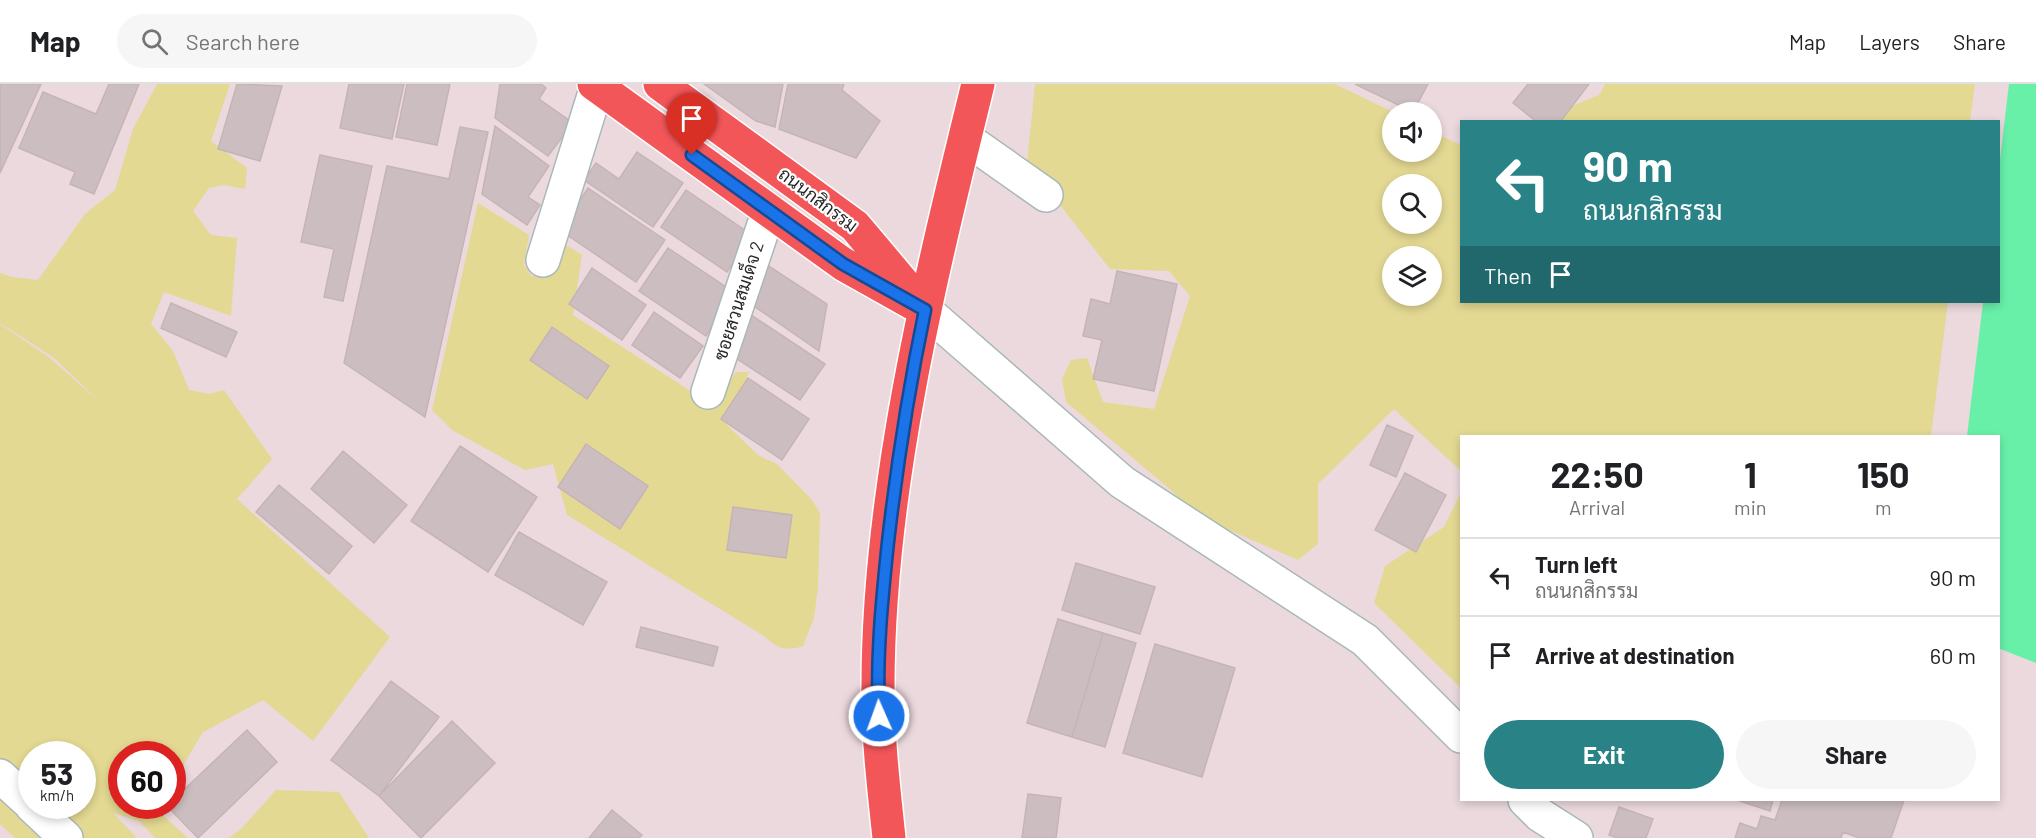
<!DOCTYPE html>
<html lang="en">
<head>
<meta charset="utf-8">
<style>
	:root { --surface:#fff; --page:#f6f6f6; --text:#202124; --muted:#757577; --line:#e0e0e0; --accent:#298286 }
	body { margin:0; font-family:Barlow,Sarabun,sans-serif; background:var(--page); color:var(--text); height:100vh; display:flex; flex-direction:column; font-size:22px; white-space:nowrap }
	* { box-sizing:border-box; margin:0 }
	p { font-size:20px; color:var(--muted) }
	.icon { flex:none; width:33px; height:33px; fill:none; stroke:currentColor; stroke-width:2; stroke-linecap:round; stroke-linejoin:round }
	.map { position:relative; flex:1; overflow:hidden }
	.side { position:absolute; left:1460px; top:351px; width:540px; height:366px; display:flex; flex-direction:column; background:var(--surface); border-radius:0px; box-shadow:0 3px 9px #0003 }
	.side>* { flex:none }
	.hud { position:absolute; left:1460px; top:36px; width:540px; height:183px; border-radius:0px; box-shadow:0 3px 9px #0003; background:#298286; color:#fff; overflow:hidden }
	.fabs { position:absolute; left:1382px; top:18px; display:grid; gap:12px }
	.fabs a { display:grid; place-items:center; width:60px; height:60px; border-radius:50%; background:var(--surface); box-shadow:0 3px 9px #0003; font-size:30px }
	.speed { position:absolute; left:18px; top:657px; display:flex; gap:12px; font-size:30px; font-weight:700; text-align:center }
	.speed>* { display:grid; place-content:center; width:78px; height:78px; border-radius:50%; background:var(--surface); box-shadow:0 3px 9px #0003; line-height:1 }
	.speed small { font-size:15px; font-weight:400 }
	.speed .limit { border:9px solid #d22; background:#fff; color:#111 }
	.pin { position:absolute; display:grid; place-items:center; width:51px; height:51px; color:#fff; margin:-62px -26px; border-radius:50% 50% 50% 0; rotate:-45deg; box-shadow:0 0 6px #0007 }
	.pin .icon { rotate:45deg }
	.me { position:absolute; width:66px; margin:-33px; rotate:358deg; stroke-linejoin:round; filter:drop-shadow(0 0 4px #0008) }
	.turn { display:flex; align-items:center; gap:21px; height:126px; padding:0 24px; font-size:27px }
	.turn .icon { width:78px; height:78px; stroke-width:2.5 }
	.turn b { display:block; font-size:42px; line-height:51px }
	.then { display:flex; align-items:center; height:57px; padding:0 24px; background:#0003; gap:12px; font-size:22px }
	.eta { display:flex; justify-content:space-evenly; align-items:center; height:102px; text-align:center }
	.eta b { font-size:36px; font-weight:700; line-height:42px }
	.cta { display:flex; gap:12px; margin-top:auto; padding:12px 24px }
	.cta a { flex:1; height:69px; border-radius:36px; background:var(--accent); color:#fff; font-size:24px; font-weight:700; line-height:69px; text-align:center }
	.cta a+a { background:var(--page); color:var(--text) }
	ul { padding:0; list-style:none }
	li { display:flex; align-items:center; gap:18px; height:78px; padding:0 24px; border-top:2px solid var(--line) }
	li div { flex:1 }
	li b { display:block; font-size:22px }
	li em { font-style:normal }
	header { display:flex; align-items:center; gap:36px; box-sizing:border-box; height:84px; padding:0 30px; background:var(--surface); border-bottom:2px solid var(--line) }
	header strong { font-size:28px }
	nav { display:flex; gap:33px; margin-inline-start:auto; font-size:21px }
	.search { width:420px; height:54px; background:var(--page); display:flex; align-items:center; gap:15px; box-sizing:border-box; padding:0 21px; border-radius:33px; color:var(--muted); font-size:22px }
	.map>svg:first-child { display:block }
	.green { fill:#e3d993; fill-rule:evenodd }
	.water { fill:#68f0a9 }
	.building { fill:#ccbec0; stroke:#c6b3b6; stroke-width:1.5 }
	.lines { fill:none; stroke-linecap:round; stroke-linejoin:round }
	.minor-casing { stroke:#a9b8b9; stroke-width:36 }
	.major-casing { stroke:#fff; stroke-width:36 }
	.minor { stroke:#fff; stroke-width:33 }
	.major { stroke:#f35659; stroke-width:33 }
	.route-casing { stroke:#114b97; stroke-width:15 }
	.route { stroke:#1a73e8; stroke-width:10 }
	.labels { text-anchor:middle; stroke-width:4.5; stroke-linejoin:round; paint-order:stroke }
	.street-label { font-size:18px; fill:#282828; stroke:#fff }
</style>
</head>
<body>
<header>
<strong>Map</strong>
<div class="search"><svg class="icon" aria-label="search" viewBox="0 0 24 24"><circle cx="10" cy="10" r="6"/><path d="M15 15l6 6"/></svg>Search here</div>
<nav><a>Map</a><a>Layers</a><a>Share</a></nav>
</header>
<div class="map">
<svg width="2036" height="754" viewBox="0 0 2036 754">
	<rect width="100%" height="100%" fill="#ebd9dd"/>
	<path class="green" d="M 157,0 L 230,0 L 211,57 L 247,84 L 245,105 L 224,101 L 209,104 L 193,127 L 211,151 L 237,154 L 231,232 L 164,208 L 151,240 L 173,267 L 189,306 L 209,310 L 224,306 L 272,375 L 237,415 L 390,553 L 313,657 L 263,616 L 203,648 L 173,698 L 172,670 L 122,670 L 122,722 L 158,722 L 156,725 L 188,754 L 155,754 L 139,737 L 113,729 L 137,754 L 15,754 L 0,740 L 0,240 L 50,274 L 102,320 L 53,273 L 0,239 L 0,189 L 12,193 L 38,196 L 85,130 L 115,106 L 133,45 ZM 32,670 L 82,670 L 82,722 L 32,722 Z
		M 1035,0 L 1335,0 L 1393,28 L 1392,68 L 1431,68 L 1431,47 L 1461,61 L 1461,218 L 1948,218 L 1931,352 L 1461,352 L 1461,387 L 1394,325 L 1318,400 L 1318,460 L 1298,476 L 1195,431 L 1171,406 L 1066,318 L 1062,295 L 1071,276 L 1087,274 L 1103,318 L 1154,325 L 1190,212 L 1169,187 L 1110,185 L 1027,79 ZM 1392,100 L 1431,100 L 1431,140 L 1392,140 ZM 1392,172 L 1431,172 L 1431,212 L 1392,212 Z
		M 1605,0 L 1975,0 L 1970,37 L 1533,38 L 1599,11 Z
		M 478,119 L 529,151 L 524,181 L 532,193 L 563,159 L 582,171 L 573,231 L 695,310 L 717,315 L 736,288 L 749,288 L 728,342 L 758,371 L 777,380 L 812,416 L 820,429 L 818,503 L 814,534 L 803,562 C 786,568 777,564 764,552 L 567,431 L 553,380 L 525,386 L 452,346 L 432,326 Z
		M 1461,408 L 1461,604 L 1374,519 L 1385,482 L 1444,443 Z
		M 276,706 L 339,708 L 369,754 L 229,754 L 241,745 Z"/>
	<path class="water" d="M 2009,0 L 2036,0 L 2036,579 L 1998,564 L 1998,352 L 1967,352 L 1983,218 L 1998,218 L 1998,92 Z"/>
	<path class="building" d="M 0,0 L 41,0 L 0,89 Z
		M 109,0 L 139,0 L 94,110 L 70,100 L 75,88 L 19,64 L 43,8 L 96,30 Z
		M 237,0 L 282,2 L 260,77 L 218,65 Z
		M 349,0 L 404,0 L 392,55 L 340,44 Z
		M 407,0 L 450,0 L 437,61 L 396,53 Z
		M 500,0 L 541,0 L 546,4 L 539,15 L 573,39 L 548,72 L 495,34 Z
		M 704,0 L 783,0 L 775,43 L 756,37 Z
		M 788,0 L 844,0 L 842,6 L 880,37 L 856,74 L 779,45 Z
		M 1355,0 L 1428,0 L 1413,28 Z
		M 1528,0 L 1589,0 L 1560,38 L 1537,38 L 1513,19 Z
		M 495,42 L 549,82 L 528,113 L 540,121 L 527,141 L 482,110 Z
		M 460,43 L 488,48 L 425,333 L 344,279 L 387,82 L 449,95 Z
		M 637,68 L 683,99 L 653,143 L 584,96 L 596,79 L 619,95 Z
		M 320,71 L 372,82 L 343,217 L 324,213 L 334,165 L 301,158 Z
		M 588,104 L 665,156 L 636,198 L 560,146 Z
		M 686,106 L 752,151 L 727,188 L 661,143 Z
		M 668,164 L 735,209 L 706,252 L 639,207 Z
		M 761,177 L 827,220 L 819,267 L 748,218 Z
		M 592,184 L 646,221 L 622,256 L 569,220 Z
		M 1117,187 L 1177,200 L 1154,307 L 1093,295 L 1102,256 L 1083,252 L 1091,215 L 1110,220 Z
		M 171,219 L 237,248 L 226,273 L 161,244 Z
		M 745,227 L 825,280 L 800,316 L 731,271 Z
		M 654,228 L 703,262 L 680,294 L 632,261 Z
		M 552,243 L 609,282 L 587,315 L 530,276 Z
		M 748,294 L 809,335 L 782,376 L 721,335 Z
		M 1387,341 L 1413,352 L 1396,393 L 1370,381 Z
		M 586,360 L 648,402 L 620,445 L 558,403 Z
		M 460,362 L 537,413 L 488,488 L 411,437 Z
		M 343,367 L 407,421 L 374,459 L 311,405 Z
		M 1405,389 L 1446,411 L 1416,468 L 1375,446 Z
		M 279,401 L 352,462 L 329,490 L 256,428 Z
		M 733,423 L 792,431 L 786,474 L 727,466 Z
		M 519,448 L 607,498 L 583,541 L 495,491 Z
		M 1076,479 L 1155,503 L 1140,550 L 1062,526 Z
		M 1058,535 L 1103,549 L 1072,653 L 1027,639 Z
		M 641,543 L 718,563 L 713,582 L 636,563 Z
		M 1103,549 L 1136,559 L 1105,663 L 1072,653 Z
		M 1155,560 L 1235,584 L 1202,693 L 1123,669 Z
		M 391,597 L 439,633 L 379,712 L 331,676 Z
		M 452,637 L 495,679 L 421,754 L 379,712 Z
		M 247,646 L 277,678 L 198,754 L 167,722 L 172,722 L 172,717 Z
		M 1028,710 L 1061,714 L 1056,754 L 1022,754 Z
		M 1737,716 L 1773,716 L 1770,727 Z
		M 1782,716 L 1904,716 L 1891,754 L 1859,754 L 1843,748 L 1841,754 L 1735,754 L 1740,739 L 1757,745 L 1761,732 L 1775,736 Z
		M 1619,723 L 1653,735 L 1646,754 L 1617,754 L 1609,751 Z
		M 612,726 L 642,751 L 639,754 L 589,754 Z"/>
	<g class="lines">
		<defs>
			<path id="minor" d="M 965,54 L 1046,111
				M 543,176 L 597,2
				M 925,226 L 1122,398 L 1365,556 L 1461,652
				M 708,308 L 769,126
				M 0,692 L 32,721
				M 1525,716 L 1540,731 L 1576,754
				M 32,722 L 66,754"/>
			<path id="major" d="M 594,0 L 843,180 L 925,226
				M 660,0 L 855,142 L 913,211
				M 889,754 C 884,706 878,657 878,609 C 877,408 930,195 978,0"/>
		</defs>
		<use href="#minor" class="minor-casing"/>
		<use href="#major" class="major-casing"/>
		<use href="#minor" class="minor"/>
		<use href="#major" class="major"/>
	</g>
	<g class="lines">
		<defs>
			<path id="route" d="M 692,71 L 843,180 L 925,226 C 909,303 897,380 888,458 C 882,515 876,574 879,632"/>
		</defs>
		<use href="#route" class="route-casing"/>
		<use href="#route" class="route"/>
	</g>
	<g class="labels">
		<g class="street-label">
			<text transform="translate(818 116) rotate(37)" y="6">ถนนกสิกรรม</text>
			<text transform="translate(739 217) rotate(-72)" y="6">ซอยสวนสมเด็จ 2</text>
		</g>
	</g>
</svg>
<div class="fabs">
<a><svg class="icon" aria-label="sound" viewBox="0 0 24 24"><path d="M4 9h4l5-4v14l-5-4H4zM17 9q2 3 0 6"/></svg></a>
<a><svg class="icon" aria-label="search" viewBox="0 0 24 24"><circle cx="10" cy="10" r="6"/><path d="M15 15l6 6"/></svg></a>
<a><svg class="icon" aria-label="layers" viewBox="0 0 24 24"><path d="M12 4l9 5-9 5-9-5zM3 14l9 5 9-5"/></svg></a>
</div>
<div class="speed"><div>53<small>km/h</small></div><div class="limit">60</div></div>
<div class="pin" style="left:692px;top:71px;background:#d93025"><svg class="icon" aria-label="arrive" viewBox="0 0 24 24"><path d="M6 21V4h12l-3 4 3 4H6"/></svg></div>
<svg class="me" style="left:879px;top:632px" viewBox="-20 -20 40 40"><circle r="17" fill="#1a73e8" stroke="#fff" stroke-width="3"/><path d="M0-11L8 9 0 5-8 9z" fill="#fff"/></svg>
<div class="hud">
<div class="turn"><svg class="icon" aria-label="left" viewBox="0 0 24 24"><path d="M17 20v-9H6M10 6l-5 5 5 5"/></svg><div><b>90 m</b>ถนนกสิกรรม</div></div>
<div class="then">Then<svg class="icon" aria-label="arrive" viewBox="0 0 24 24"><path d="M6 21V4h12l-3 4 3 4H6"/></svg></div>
</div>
<section class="side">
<div class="eta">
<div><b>22:50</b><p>Arrival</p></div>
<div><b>1</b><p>min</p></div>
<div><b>150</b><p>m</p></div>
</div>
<ul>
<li><svg class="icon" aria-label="left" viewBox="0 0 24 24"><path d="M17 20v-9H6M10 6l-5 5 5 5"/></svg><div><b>Turn left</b><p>ถนนกสิกรรม</p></div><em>90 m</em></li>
<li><svg class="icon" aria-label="arrive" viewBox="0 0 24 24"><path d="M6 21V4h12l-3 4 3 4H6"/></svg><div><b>Arrive at destination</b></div><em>60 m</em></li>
</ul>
<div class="cta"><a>Exit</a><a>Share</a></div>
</section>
</div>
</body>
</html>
